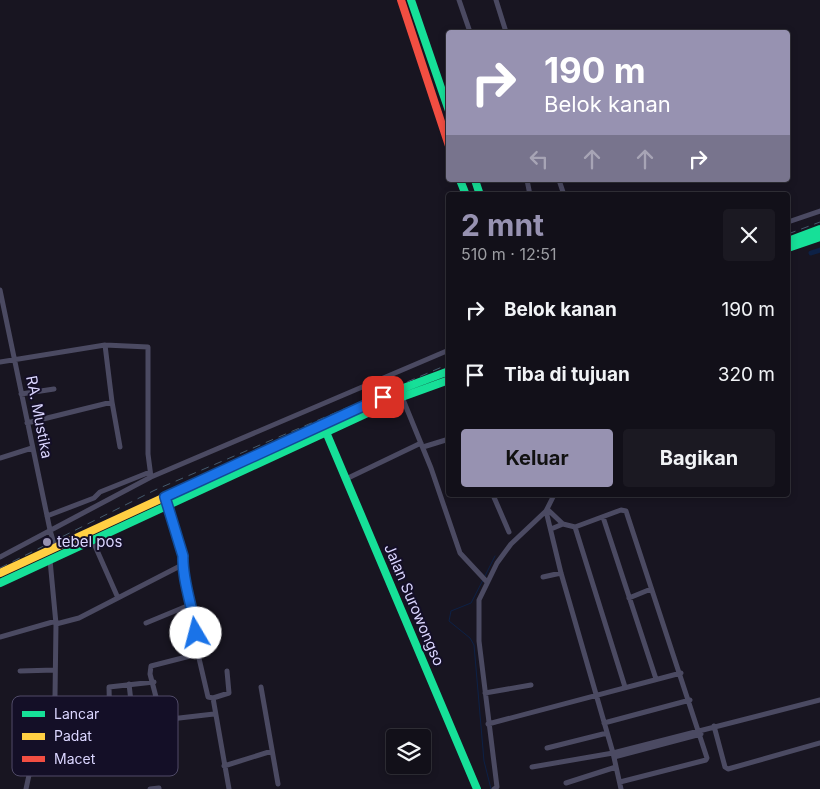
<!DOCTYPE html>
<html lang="id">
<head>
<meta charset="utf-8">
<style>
	:root { --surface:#121019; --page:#1b1922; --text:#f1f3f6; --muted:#9c9da2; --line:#313038; --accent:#9792b1 }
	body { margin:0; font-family:Inter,sans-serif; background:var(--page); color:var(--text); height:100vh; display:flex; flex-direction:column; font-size:19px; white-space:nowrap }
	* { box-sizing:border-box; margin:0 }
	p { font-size:16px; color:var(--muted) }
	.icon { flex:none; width:28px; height:28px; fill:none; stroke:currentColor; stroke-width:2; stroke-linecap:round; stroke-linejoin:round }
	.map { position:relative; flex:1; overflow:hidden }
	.details { position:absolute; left:446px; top:192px; width:344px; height:305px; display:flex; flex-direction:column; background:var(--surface); border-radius:5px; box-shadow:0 2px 8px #0003,0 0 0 1px var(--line) }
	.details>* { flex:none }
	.hud { position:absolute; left:446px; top:30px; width:344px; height:152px; border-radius:5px; box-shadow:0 2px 8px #0003,0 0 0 1px var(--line); background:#9792b1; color:#fff; overflow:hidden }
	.fabs { position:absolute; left:386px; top:729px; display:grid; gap:10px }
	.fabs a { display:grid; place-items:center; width:45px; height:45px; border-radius:5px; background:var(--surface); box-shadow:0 2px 8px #0003,0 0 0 1px var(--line); font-size:25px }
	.pin { position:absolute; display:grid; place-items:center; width:42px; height:42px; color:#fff; margin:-21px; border-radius:10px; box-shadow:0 2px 8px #0006 }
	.me { position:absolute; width:55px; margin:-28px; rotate:352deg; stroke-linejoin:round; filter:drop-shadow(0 0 4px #0008) }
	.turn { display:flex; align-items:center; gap:18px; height:105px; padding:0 15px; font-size:22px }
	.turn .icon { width:65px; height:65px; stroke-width:2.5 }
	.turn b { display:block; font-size:35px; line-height:42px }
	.lanes { display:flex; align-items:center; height:48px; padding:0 15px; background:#0003; justify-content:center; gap:25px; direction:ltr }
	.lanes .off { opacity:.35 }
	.round { display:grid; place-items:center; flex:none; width:52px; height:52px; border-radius:5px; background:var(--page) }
	.overview { display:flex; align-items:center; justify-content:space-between; height:85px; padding:0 15px }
	h1 { font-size:30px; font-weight:700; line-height:38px; color:var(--accent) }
	.cta { display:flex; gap:10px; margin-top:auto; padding:10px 15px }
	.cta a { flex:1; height:58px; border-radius:5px; background:var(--accent); color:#111; font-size:20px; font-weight:700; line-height:58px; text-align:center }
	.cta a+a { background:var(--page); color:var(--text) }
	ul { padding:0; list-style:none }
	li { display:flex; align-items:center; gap:15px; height:65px; padding:0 15px }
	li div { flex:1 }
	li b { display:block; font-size:19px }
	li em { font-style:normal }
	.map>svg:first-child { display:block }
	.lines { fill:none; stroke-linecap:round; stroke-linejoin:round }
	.stream { stroke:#0d2146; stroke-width:1 }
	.canal { stroke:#0d2146; stroke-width:5 }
	.street { stroke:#4b4a62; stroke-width:5 }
	.fast { stroke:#16e098; stroke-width:8 }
	.slow { stroke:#ffcf43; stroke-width:8 }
	.jam { stroke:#f24e42; stroke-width:8 }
	.rail { stroke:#445a6c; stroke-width:1; stroke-dasharray:8 6; stroke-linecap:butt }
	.route-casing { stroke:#114b97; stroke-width:12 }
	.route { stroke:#1a73e8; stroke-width:9 }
	.poi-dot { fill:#9792b1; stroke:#140f27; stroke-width:2 }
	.labels { text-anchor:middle; stroke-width:4; stroke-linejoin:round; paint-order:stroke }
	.street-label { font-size:15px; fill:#dbd6ff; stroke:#140f27 }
	.poi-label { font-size:15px; fill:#dbd6ff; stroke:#140f27; text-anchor:start }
	.key { fill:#140f27; stroke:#504b68; stroke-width:1 }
	.key-label { font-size:14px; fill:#dbd6ff }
</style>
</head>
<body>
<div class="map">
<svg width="820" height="789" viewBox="0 0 820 789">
	<rect width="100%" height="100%" fill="#181521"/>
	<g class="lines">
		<path class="stream" d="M 485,576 L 495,556
			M 483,580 L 471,603 L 451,611 L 449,621 L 470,638 L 474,645 L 484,761 L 491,789"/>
		<path class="canal" d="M 811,253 L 820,250"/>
		<path class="street" d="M 459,0 L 470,32
			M 496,0 L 506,32
			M 527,180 L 530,195
			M 559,180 L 564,195
			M 788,222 L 820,211
			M 0,290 L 50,530 L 55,548
			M 105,345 L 112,402
			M 0,362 L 105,345 L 148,347 L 148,454 L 151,477
			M 21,394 L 54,389
			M 402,397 L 431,468 L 460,553 L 487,582
			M 27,423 L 112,402 L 120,447
			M 423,447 L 449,439
			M 0,458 L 32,448
			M 346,479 L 421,443
			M 493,495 L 509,532
			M 168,504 L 183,556 L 182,565 L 194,615 L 198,654 L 151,666 L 150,674 L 162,720 L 214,714
			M 547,509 L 563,524
			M 546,511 L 561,573 L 613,753 L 621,789
			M 47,516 L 94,498 L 100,492 L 150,472
			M 603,517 L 656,679
			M 575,527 L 625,687
			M 551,529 L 563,524 L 575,527 L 621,510 L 626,511 L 707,758 L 706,760 L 620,782
			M 92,539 L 118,598
			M 0,557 L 151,477 L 449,350
			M 543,577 L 561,573
			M 629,598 L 651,589
			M 146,623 L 192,604
			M 56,624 L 79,618 L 182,565
			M 0,637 L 56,621
			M 198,654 L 208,697 L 213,698
			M 20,671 L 55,670
			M 227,671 L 229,693 L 213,698 L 229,789
			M 261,687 L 278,784
			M 485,693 L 531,685
			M 52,704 L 75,706
			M 604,723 L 690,700
			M 488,724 L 681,673
			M 714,726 L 725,767 L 728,769 L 820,743
			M 108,727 L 110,742
			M 110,727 L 109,687 L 154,682
			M 37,738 L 72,738 L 85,731 L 131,722 L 133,719 L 129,684
			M 99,744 L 151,732
			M 547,748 L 607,733
			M 614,757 L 701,734
			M 224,766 L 272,751
			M 532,767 L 613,753 L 820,700
			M 29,774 L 146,759
			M 566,783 L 616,767
			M 26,789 L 37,738 L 55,696 L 56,624 L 50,560
			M 150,789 L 159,788
			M 494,789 L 497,787 L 479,641 L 479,600 L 497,563 L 511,544 L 546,511 L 554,495"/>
		<path class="fast" d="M 411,0 L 449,111
			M 460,180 L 466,195
			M 475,180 L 480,195
			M 788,241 L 820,229
			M 788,248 L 820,237
			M 326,432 L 477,789
			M 217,473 L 398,390 L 449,371
			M 0,583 L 402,397 L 449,380"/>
		<path class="slow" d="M 0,573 L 217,473"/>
		<path class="jam" d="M 401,0 L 449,146"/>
		<path class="rail" d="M 788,234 L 820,222
			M 0,568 L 155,490 L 449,364"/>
	</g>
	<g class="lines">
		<defs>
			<path id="route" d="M 196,633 C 193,607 182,581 183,556 L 165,497 L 383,397"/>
		</defs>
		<use href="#route" class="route-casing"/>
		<use href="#route" class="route"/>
	</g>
	<circle class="poi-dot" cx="47" cy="542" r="5"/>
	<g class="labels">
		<g class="street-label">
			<text transform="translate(39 417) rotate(79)" y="5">RA. Mustika</text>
			<text transform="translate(414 605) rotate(67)" y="5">Jalan Surowongso</text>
		</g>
		<g class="poi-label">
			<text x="57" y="547">tebel pos</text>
		</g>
	</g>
	<rect x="12" y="696" width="166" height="80" rx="8" class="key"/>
	<rect x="22" y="711" width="23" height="6" fill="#16e098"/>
	<rect x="22" y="733" width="23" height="7" fill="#ffcf43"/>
	<rect x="22" y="756" width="23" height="6" fill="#f24e42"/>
	<g class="key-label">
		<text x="54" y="719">Lancar</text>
		<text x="54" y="741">Padat</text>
		<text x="54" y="764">Macet</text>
	</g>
</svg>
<div class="fabs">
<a><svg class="icon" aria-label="layers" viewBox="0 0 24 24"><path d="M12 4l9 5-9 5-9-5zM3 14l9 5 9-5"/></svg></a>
</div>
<div class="pin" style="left:383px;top:397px;background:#d93025"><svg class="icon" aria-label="arrive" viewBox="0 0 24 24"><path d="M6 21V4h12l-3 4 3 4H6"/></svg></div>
<svg class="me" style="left:196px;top:633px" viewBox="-20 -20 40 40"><circle r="19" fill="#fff"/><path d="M0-13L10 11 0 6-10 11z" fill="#1a73e8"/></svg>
<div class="hud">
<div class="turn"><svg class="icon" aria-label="right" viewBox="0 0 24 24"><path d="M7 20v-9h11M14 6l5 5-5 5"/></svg><div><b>190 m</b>Belok kanan</div></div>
<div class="lanes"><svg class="icon off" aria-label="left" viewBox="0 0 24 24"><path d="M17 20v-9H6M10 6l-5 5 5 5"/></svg><svg class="icon off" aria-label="ahead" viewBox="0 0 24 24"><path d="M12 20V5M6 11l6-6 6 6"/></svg><svg class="icon off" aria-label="ahead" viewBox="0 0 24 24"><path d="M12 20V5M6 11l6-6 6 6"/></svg><svg class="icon" aria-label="right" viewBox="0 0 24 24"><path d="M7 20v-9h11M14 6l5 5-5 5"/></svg></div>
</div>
<section class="details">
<div class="overview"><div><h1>2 mnt</h1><p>510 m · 12:51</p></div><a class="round"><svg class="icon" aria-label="close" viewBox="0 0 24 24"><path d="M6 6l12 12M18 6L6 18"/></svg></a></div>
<ul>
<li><svg class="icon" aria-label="right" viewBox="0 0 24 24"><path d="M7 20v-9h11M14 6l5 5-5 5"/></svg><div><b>Belok kanan</b></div><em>190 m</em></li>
<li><svg class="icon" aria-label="arrive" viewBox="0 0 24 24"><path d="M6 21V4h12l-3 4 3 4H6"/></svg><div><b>Tiba di tujuan</b></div><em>320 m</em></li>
</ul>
<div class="cta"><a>Keluar</a><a>Bagikan</a></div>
</section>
</div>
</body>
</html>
